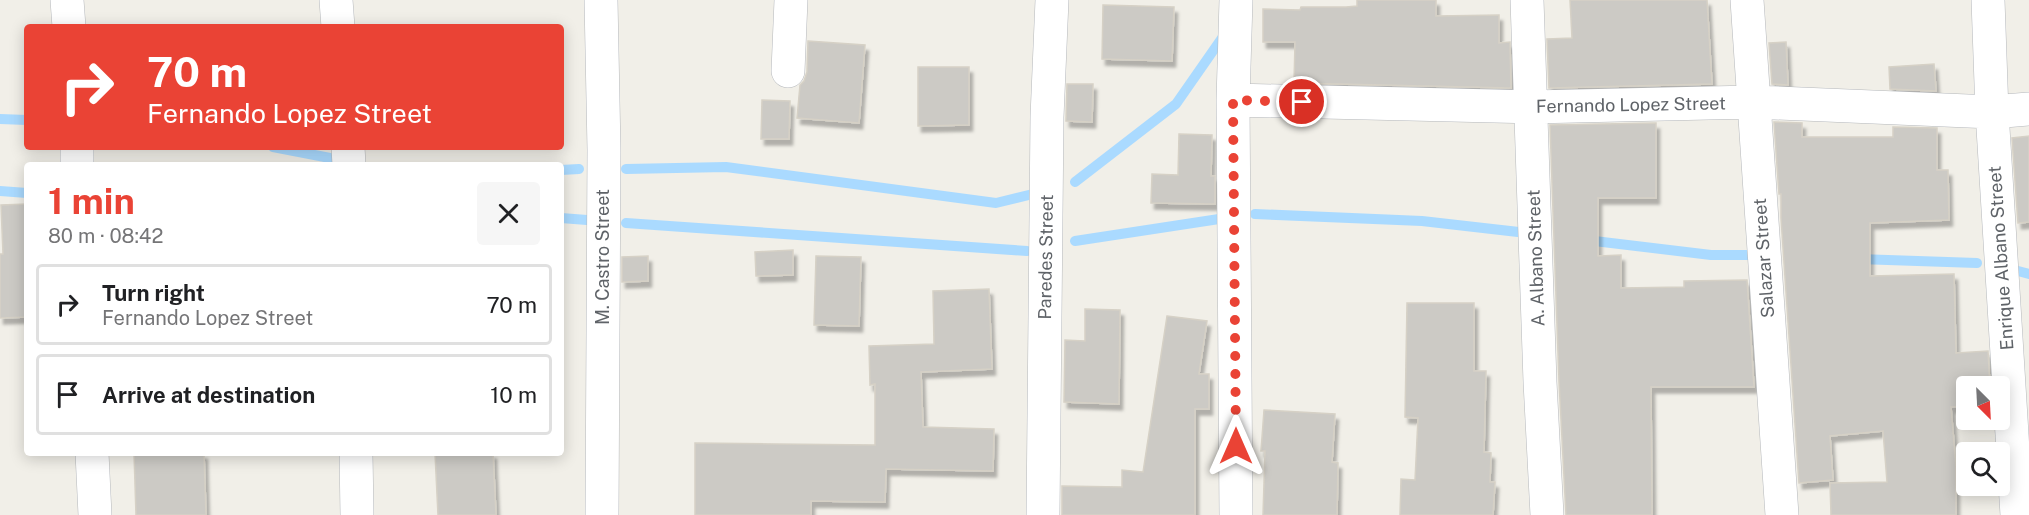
<!DOCTYPE html>
<html lang="en">
<head>
<meta charset="utf-8">
<style>
	:root { --surface:#fff; --page:#f6f6f6; --text:#202124; --muted:#757577; --line:#e0e0e0; --accent:#ea4335 }
	body { margin:0; font-family:"Public Sans",sans-serif; background:var(--page); color:var(--text); height:100vh; display:flex; flex-direction:column; font-size:22px; white-space:nowrap }
	* { box-sizing:border-box; margin:0 }
	p { font-size:20px; color:var(--muted) }
	.icon { flex:none; width:33px; height:33px; fill:none; stroke:currentColor; stroke-width:2; stroke-linecap:round; stroke-linejoin:round }
	.map { position:relative; flex:1; overflow:hidden }
	.drawer { position:absolute; left:24px; top:162px; width:540px; height:294px; display:flex; flex-direction:column; background:var(--surface); border-radius:6px; box-shadow:0 3px 15px #0003 }
	.drawer>* { flex:none }
	.banner { position:absolute; left:24px; top:24px; width:540px; height:126px; border-radius:6px; box-shadow:0 3px 15px #0003; background:#ea4335; color:#fff; overflow:hidden }
	.needle { width:39px; rotate:156deg }
	.controls { position:absolute; left:1956px; top:376px; display:grid; gap:12px }
	.controls a { display:grid; place-items:center; width:54px; height:54px; border-radius:6px; background:var(--surface); box-shadow:0 3px 15px #0003; font-size:30px }
	.pin { position:absolute; display:grid; place-items:center; width:51px; height:51px; color:#fff; margin:-26px; border:3px solid #fff; border-radius:50%; box-shadow:0 2px 6px #0007 }
	.me { position:absolute; width:66px; margin:-33px; rotate:0deg; stroke-linejoin:round; filter:drop-shadow(0 0 4px #0008) }
	.turn { display:flex; align-items:center; gap:21px; height:126px; padding:0 24px; font-size:27px }
	.turn .icon { width:78px; height:78px; stroke-width:2.5 }
	.turn b { display:block; font-size:42px; line-height:51px }
	.round { display:grid; place-items:center; flex:none; width:63px; height:63px; border-radius:6px; background:var(--page) }
	.summary { display:flex; align-items:center; justify-content:space-between; height:102px; padding:0 24px }
	h1 { font-size:36px; font-weight:700; line-height:45px; color:var(--accent) }
	ul { padding:0; list-style:none }
	li { display:flex; align-items:center; gap:18px; height:81px; margin:0 12px 9px; padding:0 12px; border:3px solid var(--line); border-radius:6px }
	li div { flex:1 }
	li b { display:block; font-size:22px }
	li em { font-style:normal }
	.map>svg:first-child { display:block }
	.lines { fill:none; stroke-linecap:round; stroke-linejoin:round }
	.stream { stroke:#aadaff; stroke-width:10 }
	.building { fill:#cccac5; stroke:#d6d1c6; stroke-width:1.5; filter:url(#shadow) }
	.minor-casing { stroke:#b5b8bc; stroke-width:34 }
	.minor { stroke:#fff; stroke-width:33 }
	.route { stroke:#ea4335; stroke-width:10; stroke-dasharray:0 18 }
	.labels { text-anchor:middle; stroke-width:5; stroke-linejoin:round; paint-order:stroke }
	.street-label { font-size:18px; fill:#5f6368; stroke:#fff }
</style>
</head>
<body>
<div class="map">
<svg width="2029" height="515" viewBox="0 0 2029 515">
	<defs>
		<filter id="shadow"><feDropShadow dx="3.5" dy="6" stdDeviation="1.5" flood-color="#0004"/></filter>
	</defs>
	<rect width="100%" height="100%" fill="#f1efe8"/>
	<g class="lines">
		<path class="stream" d="M 0,119 L 27,120
			M 273,147 L 330,158
			M 626,169 L 726,167 L 996,203 L 1037,193
			M 561,170 L 579,169
			M 1075,182 L 1176,104 L 1222,38
			M 0,191 L 27,193
			M 1255,214 L 1422,221 L 1527,233
			M 561,218 L 587,220
			M 626,223 L 1027,251
			M 1586,240 L 1711,255 L 1753,255
			M 1075,241 L 1219,219
			M 1858,259 L 1977,263
			M 2018,271 L 2029,274"/>
	</g>
	<path class="building" d="M 1357,0 L 1436,0 L 1436,16 L 1499,15 L 1499,43 L 1510,42 L 1511,88 L 1294,83 L 1295,42 L 1263,42 L 1263,9 L 1300,10 L 1301,7 L 1346,7 L 1357,6 Z
		M 1570,0 L 1707,0 L 1712,84 L 1549,88 L 1547,39 L 1572,38 Z
		M 1103,5 L 1174,7 L 1172,61 L 1102,59 Z
		M 808,41 L 865,45 L 859,123 L 797,118 L 800,85 L 804,81 L 807,72 Z
		M 1786,42 L 1788,85 L 1772,84 L 1769,43 Z
		M 1934,64 L 1936,91 L 1890,89 L 1889,67 Z
		M 918,67 L 969,67 L 969,125 L 918,126 Z
		M 1067,84 L 1093,84 L 1092,122 L 1066,121 Z
		M 762,100 L 790,101 L 789,139 L 761,139 Z
		M 1774,122 L 1802,123 L 1802,137 L 1893,137 L 1893,127 L 1937,128 L 1937,170 L 1948,170 L 1949,220 L 1870,223 L 1870,276 L 1954,274 L 1956,353 L 1988,351 L 1990,387 L 1966,387 L 1966,406 L 1951,407 L 1956,467 L 1956,515 L 1831,515 L 1830,483 L 1887,482 L 1883,431 L 1830,436 L 1833,480 L 1799,483 L 1781,218 L 1781,194 L 1779,194 Z
		M 1656,123 L 1656,198 L 1598,198 L 1598,256 L 1621,255 L 1621,288 L 1684,287 L 1684,281 L 1747,280 L 1754,387 L 1651,387 L 1652,515 L 1566,515 L 1559,381 L 1550,125 Z
		M 1179,134 L 1212,135 L 1211,176 L 1215,176 L 1215,204 L 1151,203 L 1152,174 L 1178,175 Z
		M 2029,136 L 2029,222 L 2018,223 L 2012,138 Z
		M 27,204 L 27,317 L 0,318 L 0,254 L 3,254 L 1,205 Z
		M 793,250 L 793,275 L 756,276 L 755,252 Z
		M 648,256 L 648,281 L 622,282 L 622,257 Z
		M 816,256 L 861,257 L 859,326 L 814,325 Z
		M 989,289 L 992,369 L 921,372 L 923,427 L 994,429 L 993,471 L 886,469 L 885,502 L 811,501 L 811,515 L 695,515 L 695,443 L 875,445 L 875,384 L 870,385 L 869,346 L 934,344 L 933,291 Z
		M 1407,303 L 1474,303 L 1474,371 L 1486,371 L 1484,452 L 1491,453 L 1490,482 L 1495,482 L 1493,515 L 1400,515 L 1401,479 L 1415,480 L 1418,418 L 1405,417 Z
		M 1085,309 L 1120,310 L 1119,404 L 1064,402 L 1065,340 L 1085,341 Z
		M 1167,316 L 1207,321 L 1199,374 L 1209,374 L 1209,409 L 1195,409 L 1195,515 L 1062,515 L 1062,486 L 1122,487 L 1122,470 L 1143,472 Z
		M 1264,410 L 1335,414 L 1332,462 L 1338,463 L 1337,515 L 1263,515 L 1265,451 L 1261,451 Z
		M 134,453 L 204,453 L 206,515 L 136,515 Z
		M 435,453 L 493,453 L 496,515 L 438,515 Z"/>
	<g class="lines">
		<defs>
			<path id="minor" d="M 67,0 L 69,27
				M 336,0 L 338,27
				M 601,0 L 604,150 L 602,515
				M 1236,0 L 1233,100 L 1236,515
				M 1527,0 L 1540,382 L 1547,515
				M 1747,0 L 1782,515
				M 1988,0 L 1992,112 L 2017,515
				M 788,71 L 791,0
				M 1233,100 L 1532,107 L 1753,102 L 1992,112 L 2029,109
				M 77,147 L 77,165
				M 348,147 L 349,165
				M 92,453 L 95,515
				M 356,453 L 357,515
				M 1043,515 L 1047,117 L 1052,0"/>
		</defs>
		<use href="#minor" class="minor-casing"/>
		<use href="#minor" class="minor"/>
	</g>
	<g class="lines">
		<path class="route" d="M 1236,446 L 1233,100 L 1302,102"/>
	</g>
	<g class="labels">
		<g class="street-label">
			<text transform="translate(1631 105) rotate(-1)" y="6">Fernando Lopez Street</text>
			<text transform="translate(603 257) rotate(-90)" y="6">M. Castro Street</text>
			<text transform="translate(1046 257) rotate(-89)" y="6">Paredes Street</text>
			<text transform="translate(1536 258) rotate(-92)" y="6">A. Albano Street</text>
			<text transform="translate(1764 258) rotate(-94)" y="6">Salazar Street</text>
			<text transform="translate(2001 258) rotate(-94)" y="6">Enrique Albano Street</text>
		</g>
	</g>
</svg>
<div class="controls">
<a><svg class="needle" viewBox="-14 -14 28 28"><path d="M0-13l5 13h-10z" fill="#e53935"/><path d="M0 13l5-13h-10z" fill="#757577"/></svg></a>
<a><svg class="icon" aria-label="search" viewBox="0 0 24 24"><circle cx="10" cy="10" r="6"/><path d="M15 15l6 6"/></svg></a>
</div>
<div class="pin" style="left:1302px;top:102px;background:#d93025"><svg class="icon" aria-label="arrive" viewBox="0 0 24 24"><path d="M6 21V4h12l-3 4 3 4H6"/></svg></div>
<svg class="me" style="left:1236px;top:446px" viewBox="-20 -20 40 40"><path d="M0-17L14 15 0 8-14 15z" fill="#ea4335" stroke="#fff" stroke-width="4"/></svg>
<div class="banner">
<div class="turn"><svg class="icon" aria-label="right" viewBox="0 0 24 24"><path d="M7 20v-9h11M14 6l5 5-5 5"/></svg><div><b>70 m</b>Fernando Lopez Street</div></div>
</div>
<section class="drawer">
<div class="summary"><div><h1>1 min</h1><p>80 m · 08:42</p></div><a class="round"><svg class="icon" aria-label="close" viewBox="0 0 24 24"><path d="M6 6l12 12M18 6L6 18"/></svg></a></div>
<ul>
<li><svg class="icon" aria-label="right" viewBox="0 0 24 24"><path d="M7 20v-9h11M14 6l5 5-5 5"/></svg><div><b>Turn right</b><p>Fernando Lopez Street</p></div><em>70 m</em></li>
<li><svg class="icon" aria-label="arrive" viewBox="0 0 24 24"><path d="M6 21V4h12l-3 4 3 4H6"/></svg><div><b>Arrive at destination</b></div><em>10 m</em></li>
</ul>
</section>
</div>
</body>
</html>
